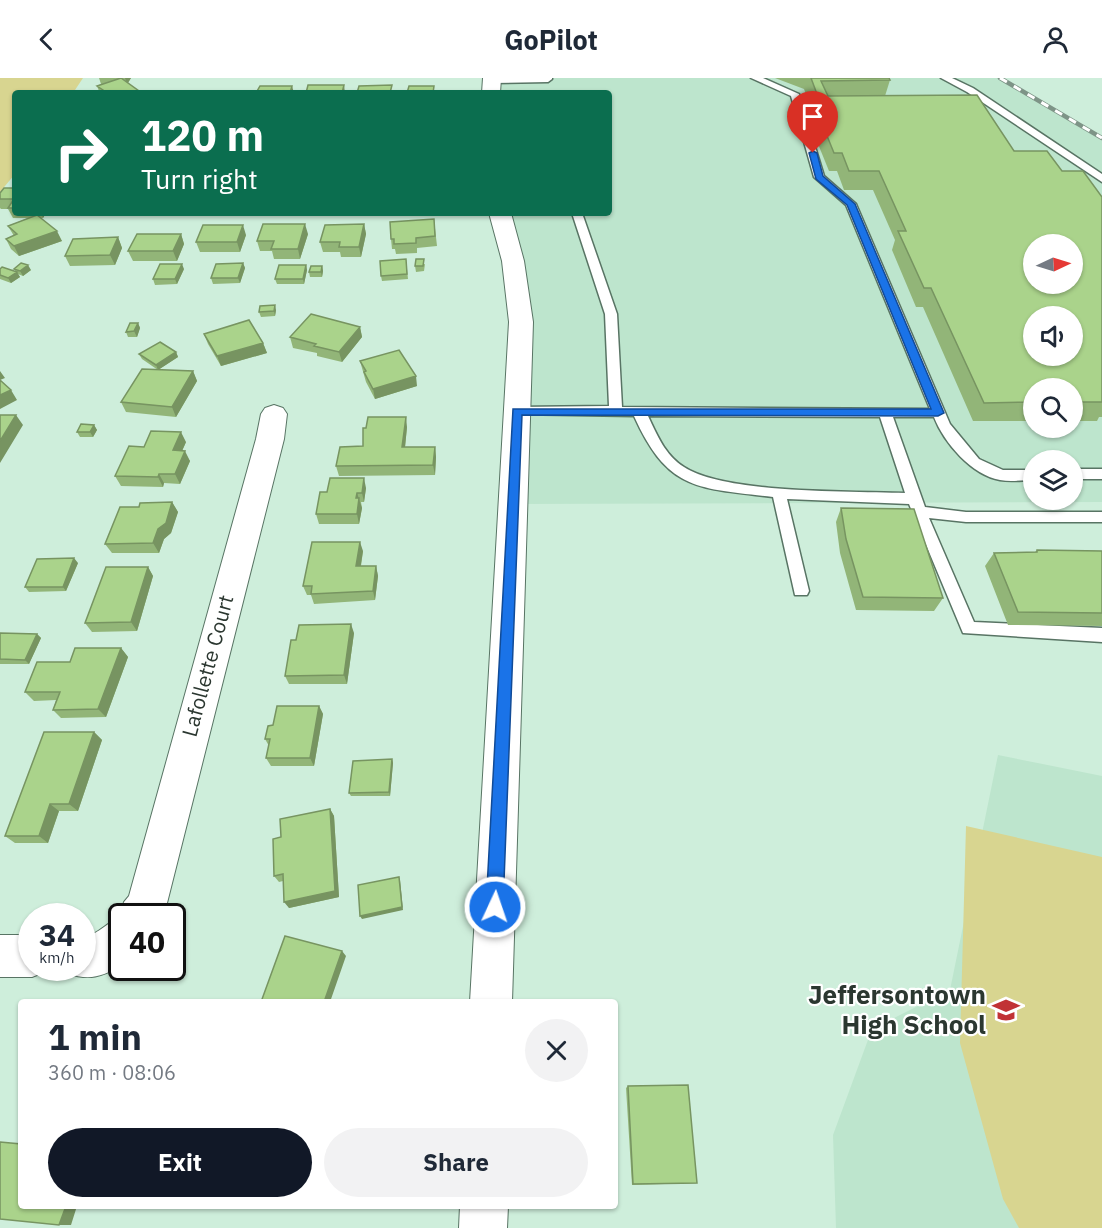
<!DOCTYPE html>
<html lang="en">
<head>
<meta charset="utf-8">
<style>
	:root { --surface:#fff; --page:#f2f2f3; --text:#1f2937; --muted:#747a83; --accent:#111827 }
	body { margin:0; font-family:"IBM Plex Sans",sans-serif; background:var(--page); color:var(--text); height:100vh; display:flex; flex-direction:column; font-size:22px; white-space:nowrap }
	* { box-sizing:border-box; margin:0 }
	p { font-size:20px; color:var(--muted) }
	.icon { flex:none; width:33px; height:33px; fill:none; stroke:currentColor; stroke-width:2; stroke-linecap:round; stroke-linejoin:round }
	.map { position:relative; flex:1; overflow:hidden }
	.side { position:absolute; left:18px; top:921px; width:600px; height:210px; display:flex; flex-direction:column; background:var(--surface); border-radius:6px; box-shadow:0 2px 4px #0004 }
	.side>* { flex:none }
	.top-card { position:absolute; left:12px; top:12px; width:600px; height:126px; border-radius:6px; box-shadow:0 2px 4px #0004; background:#0b6e4f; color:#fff; overflow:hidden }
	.needle { width:39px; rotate:86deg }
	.tools { position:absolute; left:1023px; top:156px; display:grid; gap:12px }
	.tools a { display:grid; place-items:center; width:60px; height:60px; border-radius:50%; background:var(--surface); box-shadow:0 2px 4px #0004; font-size:30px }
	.speed { position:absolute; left:18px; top:825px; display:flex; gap:12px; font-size:30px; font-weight:700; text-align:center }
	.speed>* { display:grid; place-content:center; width:78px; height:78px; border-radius:50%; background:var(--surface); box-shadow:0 2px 4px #0004; line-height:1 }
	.speed small { font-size:15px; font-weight:400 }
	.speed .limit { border:3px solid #111; border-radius:9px; background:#fff; color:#111 }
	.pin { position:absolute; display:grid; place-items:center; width:51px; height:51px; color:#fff; margin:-62px -26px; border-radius:50% 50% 50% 0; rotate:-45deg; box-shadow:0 0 6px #0007 }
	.pin .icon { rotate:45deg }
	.me { position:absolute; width:66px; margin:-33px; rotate:3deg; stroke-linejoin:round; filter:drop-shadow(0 0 4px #0008) }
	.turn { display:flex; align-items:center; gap:21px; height:126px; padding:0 30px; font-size:27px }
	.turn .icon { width:78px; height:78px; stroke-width:2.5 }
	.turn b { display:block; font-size:42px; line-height:51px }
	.round { display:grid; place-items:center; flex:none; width:63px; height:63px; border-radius:32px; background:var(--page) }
	.headline { display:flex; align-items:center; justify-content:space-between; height:102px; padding:0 30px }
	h1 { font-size:36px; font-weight:800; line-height:45px }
	.primary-button { display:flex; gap:12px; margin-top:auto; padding:12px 30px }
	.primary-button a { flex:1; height:69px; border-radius:36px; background:var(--accent); color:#fff; font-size:24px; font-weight:800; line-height:69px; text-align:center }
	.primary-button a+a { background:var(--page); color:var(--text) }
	header { display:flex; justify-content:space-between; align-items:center; height:78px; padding:0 30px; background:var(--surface); font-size:27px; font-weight:800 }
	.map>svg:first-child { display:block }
	.built { fill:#bde5cd; fill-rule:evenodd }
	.green { fill:#d8d590 }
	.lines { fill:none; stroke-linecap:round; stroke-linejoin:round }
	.lane-casing { stroke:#587464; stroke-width:3 }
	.street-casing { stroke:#587464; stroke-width:2 }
	.secondary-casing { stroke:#587464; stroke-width:2 }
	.lane { fill:#fff; fill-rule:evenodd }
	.street { fill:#fff; fill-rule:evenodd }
	.secondary { fill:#fff; fill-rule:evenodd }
	.rail-casing { stroke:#7e9487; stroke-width:4.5 }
	.rail { stroke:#fff; stroke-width:3; stroke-dasharray:8; stroke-linecap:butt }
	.wall { fill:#92b578 }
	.shaded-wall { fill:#779461 }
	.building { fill:#aad38b; stroke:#779461; stroke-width:1.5; fill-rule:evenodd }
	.route { fill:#1a73e8; stroke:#114b97; stroke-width:1.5 }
	.labels { text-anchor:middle; stroke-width:4.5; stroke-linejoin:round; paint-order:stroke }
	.street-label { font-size:21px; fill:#2b3730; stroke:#fff }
	.near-poi-label { font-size:26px; font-weight:bold; fill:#2b3730; stroke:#fff; text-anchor:end }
</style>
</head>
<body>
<header><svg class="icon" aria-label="back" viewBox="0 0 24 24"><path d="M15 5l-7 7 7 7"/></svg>GoPilot<svg class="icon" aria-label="person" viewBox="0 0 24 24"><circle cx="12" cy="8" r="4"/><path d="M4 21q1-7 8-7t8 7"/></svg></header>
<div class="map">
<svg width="1102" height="1150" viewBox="0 0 1102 1150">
	<rect width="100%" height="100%" fill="#ceeedb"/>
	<path class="built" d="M 492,0 L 1001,0 L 1102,59 L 1102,424 L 513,426 L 521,244 L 500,135 L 609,135 L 609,15 L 491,15 ZM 1034,166 L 1072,166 L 1072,206 L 1034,206 ZM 1034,238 L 1072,238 L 1072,278 L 1034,278 ZM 1034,310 L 1072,310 L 1072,350 L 1034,350 ZM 1034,382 L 1072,382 L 1072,422 L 1034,422 Z
		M 998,677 L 1102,698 L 1102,1150 L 836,1150 L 833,1057 L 872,951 L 950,912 Z"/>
	<path class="green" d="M 0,0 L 83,0 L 73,15 L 15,15 L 15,96 L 0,114 Z
		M 966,748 L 1102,779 L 1102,1150 L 1019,1150 L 1003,1121 L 960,965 Z"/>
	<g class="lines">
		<defs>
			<path id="lane" d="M 489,0 L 552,0 L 552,1 L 548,4 L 492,5 L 488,2 Z
				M 751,0 L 763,0 L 799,16 L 824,98 L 856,126 L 950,346 L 979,381 L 1003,392 L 1034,392 L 1034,402 C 1023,402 1011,404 1000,402 C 972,397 944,365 934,339 L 893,339 L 925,429 L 966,434 L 1102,434 L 1102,444 L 966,444 L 929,440 L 974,544 L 1102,550 L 1102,564 L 963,555 L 909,426 L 787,421 L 809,513 L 807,517 L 795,517 L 773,419 C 697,410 668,413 634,338 L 512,336 L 510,333 L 517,329 L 609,328 L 605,236 L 572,135 L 582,135 L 617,236 L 622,329 L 930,331 L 846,127 L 814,99 L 791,18 ZM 648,338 L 880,339 L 905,415 C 853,413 725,416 684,389 C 665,377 657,357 648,338 Z
				M 941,0 L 952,0 L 973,10 L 1102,96 L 1102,104 L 967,14 Z
				M 1072,391 L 1102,391 L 1102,401 L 1072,401 Z"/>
			<path id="street" d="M 274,327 L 283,330 L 287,336 L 284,361 L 166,829 L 162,838 L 122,838 L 122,887 C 102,899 89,903 67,895 L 65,890 L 82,890 L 82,859 C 97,858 106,845 119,840 L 124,824 L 129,818 L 256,361 L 261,336 L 265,330 Z
				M 0,857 L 32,857 L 32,890 L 48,890 L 47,893 L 32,899 L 0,899 Z"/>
			<path id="secondary" d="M 483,0 L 501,0 L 500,15 L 482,15 Z
				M 489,135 L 511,135 L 524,183 L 533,244 L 512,924 L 470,924 L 509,244 L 502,183 Z
				M 460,1128 L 508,1128 L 507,1150 L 459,1150 Z"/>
		</defs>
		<use href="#lane" class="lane-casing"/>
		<use href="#street" class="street-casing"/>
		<use href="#secondary" class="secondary-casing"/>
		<use href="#lane" class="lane"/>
		<use href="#street" class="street"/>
		<use href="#secondary" class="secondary"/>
		<defs>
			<path id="rail" d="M 1000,0 L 1102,60"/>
		</defs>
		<use href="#rail" class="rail-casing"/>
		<use href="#rail" class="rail"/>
	</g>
	<path class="wall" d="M 99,0 L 131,0 L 128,5 L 99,13 L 97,8 L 101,6 Z
		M 775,0 L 889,0 L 890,2 L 885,18 L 1062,93 L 1102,119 L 1102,339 L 1099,339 L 1097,343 L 1072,343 L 1072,310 L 1034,310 L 1034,343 L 973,343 L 923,229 L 916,229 L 892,172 L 895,162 L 873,112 L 844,112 L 837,93 L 829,93 L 816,61 L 819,51 L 804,11 Z
		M 15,110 L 15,135 L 46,135 L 43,140 L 41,140 L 62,163 L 19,178 L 11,171 L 6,161 L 14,158 L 8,148 L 28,140 L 13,140 L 8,131 L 1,131 L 0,130 L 0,115 Z
		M 434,141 L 437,168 L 417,170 L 417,175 L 396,176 L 395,171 L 392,171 L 391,161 Z
		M 364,146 L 366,156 L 361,179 L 341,179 L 340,174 L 323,174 L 320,164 Z
		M 181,156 L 184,166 L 177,183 L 133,183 L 128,173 Z
		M 308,156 L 300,181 L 274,181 L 272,173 L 260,173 L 257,163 Z
		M 246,157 L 240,174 L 200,174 L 196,164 Z
		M 118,159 L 122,170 L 115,187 L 70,188 L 65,178 Z
		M 406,181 L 408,201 L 382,203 L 381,198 Z
		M 243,185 L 245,190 L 240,205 L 213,206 L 211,200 Z
		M 425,186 L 424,193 L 416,194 L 415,188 Z
		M 306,187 L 307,192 L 304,206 L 277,206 L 275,201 Z
		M 322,188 L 323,193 L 322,199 L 310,199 L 309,194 Z
		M 0,191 L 16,194 L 14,191 L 31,192 L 23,198 L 18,196 L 20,199 L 11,205 L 0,201 Z
		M 184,191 L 177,206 L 155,207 L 153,201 Z
		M 276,232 L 275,238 L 261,239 L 259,234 Z
		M 138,245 L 140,250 L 137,259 L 128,259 L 126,254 Z
		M 360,249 L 362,259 L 342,284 L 317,278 L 317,275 L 293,270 L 290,259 Z
		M 204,256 L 263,265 L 267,275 L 221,288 L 208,266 Z
		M 176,274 L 178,279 L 158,292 L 142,281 L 139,276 Z
		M 360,283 L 417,308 L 375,321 L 366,304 Z
		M 193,293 L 197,303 L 176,339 L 126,334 L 121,324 Z
		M 94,347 L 97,352 L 93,359 L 80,359 L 77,354 Z
		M 407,349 L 405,369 L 435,369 L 436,379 L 435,397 L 339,398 L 336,388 L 363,368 Z
		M 186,364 L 182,373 L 190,383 L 180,406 L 164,405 L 163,409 L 121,408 L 115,398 L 144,369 Z
		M 366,410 L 364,424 L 361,424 L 362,430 L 359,446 L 319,446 L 316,436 L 327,414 Z
		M 172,424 L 178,434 L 171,455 L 164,461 L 159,475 L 112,475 L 105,466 L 139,429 Z
		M 841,430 L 943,520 L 934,533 L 856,532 L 840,475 L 836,444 Z
		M 1037,472 L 1102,473 L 1102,548 L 1008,547 L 985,488 L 994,475 L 1035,474 Z
		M 363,473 L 361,488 L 376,488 L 378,498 L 375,522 L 314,526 L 311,517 L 307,517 L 303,508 Z
		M 78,485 L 66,513 L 29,514 L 25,509 Z
		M 148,489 L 153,498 L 137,553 L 92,554 L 85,545 Z
		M 0,555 L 37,556 L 41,560 L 29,586 L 0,586 Z
		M 354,555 L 347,606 L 289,606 L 285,598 L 296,562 Z
		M 121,570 L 128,579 L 106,639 L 61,640 L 53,632 L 56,622 L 34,623 L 25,614 Z
		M 319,628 L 323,636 L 314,688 L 271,688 L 266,680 L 269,668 L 265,661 L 273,647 Z
		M 94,654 L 102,662 L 78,733 L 59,733 L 48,765 L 15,765 L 5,758 Z
		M 392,681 L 393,685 L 390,718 L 351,718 L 349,715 Z
		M 330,731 L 334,738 L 339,819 L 289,830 L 283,803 L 279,804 L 274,798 L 281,759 Z
		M 628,1008 L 697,1105 L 632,1107 L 626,1010 Z"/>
	<path class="shaded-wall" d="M 125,0 L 131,0 L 127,6 Z
		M 344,7 L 345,15 L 342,15 Z
		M 292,8 L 294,15 L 290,15 Z
		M 41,135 L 46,135 L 43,140 Z
		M 305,146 L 308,156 L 300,181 L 298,171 Z
		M 364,146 L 366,156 L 361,179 L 359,169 Z
		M 243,147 L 246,157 L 240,174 L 237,164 Z
		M 57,153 L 62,163 L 19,178 L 14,168 Z
		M 181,156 L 184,166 L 177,183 L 173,173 Z
		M 118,159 L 122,170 L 115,187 L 110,177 Z
		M 243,185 L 245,190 L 240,205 L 238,200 Z
		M 182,186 L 184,191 L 177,206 L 175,201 Z
		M 28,187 L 31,192 L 23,198 L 20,193 Z
		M 306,187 L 307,192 L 304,206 L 303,201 Z
		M 322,188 L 323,193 L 322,199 L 321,194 Z
		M 17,194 L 20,199 L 11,205 L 8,200 Z
		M 275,227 L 276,232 L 275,238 L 274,233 Z
		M 138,245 L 140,250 L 137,259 L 134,253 Z
		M 360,249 L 362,259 L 342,284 L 339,274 Z
		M 263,265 L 267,275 L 221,288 L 217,278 Z
		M 176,274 L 178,279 L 158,292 L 156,287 Z
		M 0,293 L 5,300 L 0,302 Z
		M 193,293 L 197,303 L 176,339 L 172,329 Z
		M 416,298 L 417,308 L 375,321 L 373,311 Z
		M 11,312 L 17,322 L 0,331 L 0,317 Z
		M 16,337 L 23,347 L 0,385 L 0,363 Z
		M 406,339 L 407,349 L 404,379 L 402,369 Z
		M 94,347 L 97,352 L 93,359 L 90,354 Z
		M 181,354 L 186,364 L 178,382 L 173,372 Z
		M 435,369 L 436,379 L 435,397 L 433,387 Z
		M 185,373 L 190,383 L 180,406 L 175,396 Z
		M 159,396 L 164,405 L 163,409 L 158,399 Z
		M 364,400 L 366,410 L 364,424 L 362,415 Z
		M 357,415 L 362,430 L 359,446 L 357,436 Z
		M 172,424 L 178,434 L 171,455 L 164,461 L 159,475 L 153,465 L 158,451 Z
		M 360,464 L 363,473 L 359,498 L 356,488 Z
		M 74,480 L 78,485 L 66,513 L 63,509 Z
		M 376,488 L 378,498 L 375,522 L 373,513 Z
		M 148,489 L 153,498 L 137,553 L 131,544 Z
		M 351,546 L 354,555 L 347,606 L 344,597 Z
		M 37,556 L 41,560 L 29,586 L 25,582 Z
		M 121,570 L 128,579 L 106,639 L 98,631 Z
		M 319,628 L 323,636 L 314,688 L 310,680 Z
		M 94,654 L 102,662 L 78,733 L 69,726 Z
		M 392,681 L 393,685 L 390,718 L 389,714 Z
		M 50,726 L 59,733 L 48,765 L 39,758 Z
		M 330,731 L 334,738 L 339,819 L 289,830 L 284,824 Z
		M 399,799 L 400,802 L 403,832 L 362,841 L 360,838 Z
		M 342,873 L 346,878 L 330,924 L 324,924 Z
		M 66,1128 L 77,1128 L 71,1147 L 59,1147 Z
		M 188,1128 L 196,1128 L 194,1130 L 186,1130 Z"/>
	<path class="building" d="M 121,0 L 139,13 L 132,15 L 95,15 L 103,12 L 97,8 Z
		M 811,0 L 889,0 L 890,2 L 821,3 L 828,18 L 977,17 L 1014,73 L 1047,73 L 1062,93 L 1083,93 L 1102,119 L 1102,324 L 1072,324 L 1072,310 L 1034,310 L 1034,324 L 984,325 L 931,210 L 924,210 L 898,153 L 906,153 L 879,93 L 849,93 L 842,75 L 834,75 L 821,43 L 827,43 ZM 1034,166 L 1072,166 L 1072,206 L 1034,206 ZM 1034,238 L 1072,238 L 1072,278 L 1034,278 Z
		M 308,7 L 344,7 L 342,15 L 306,15 Z
		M 392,7 L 390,15 L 357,15 L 359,8 Z
		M 260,8 L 292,8 L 290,15 L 256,15 Z
		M 409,8 L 434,8 L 433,15 L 407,15 Z
		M 205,14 L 241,14 L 205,15 Z
		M 4,110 L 15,110 L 15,130 L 8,130 L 14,121 L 0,121 L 0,115 Z
		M 37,137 L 57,153 L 14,168 L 6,161 L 17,156 L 8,148 Z
		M 434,141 L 435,158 L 416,160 L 416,165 L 394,166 L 394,161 L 391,161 L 390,144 Z
		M 263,146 L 305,146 L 298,171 L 271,171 L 274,163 L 257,163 Z
		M 364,146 L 359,169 L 339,169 L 340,164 L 320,164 L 325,147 Z
		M 203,147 L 243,147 L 237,164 L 196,164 Z
		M 137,156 L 181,156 L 173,173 L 128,173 Z
		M 118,159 L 110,177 L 65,178 L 73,161 Z
		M 406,181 L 407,196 L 381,198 L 380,183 Z
		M 416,181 L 424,181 L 423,188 L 415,188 Z
		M 21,185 L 28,187 L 20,193 L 14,191 Z
		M 243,185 L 238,200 L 211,200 L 216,186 Z
		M 160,186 L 182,186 L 175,201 L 153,201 Z
		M 279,187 L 306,187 L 303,201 L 275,201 Z
		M 311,188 L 322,188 L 321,194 L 309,194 Z
		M 2,189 L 17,194 L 8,200 L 0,197 L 0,191 Z
		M 275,227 L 274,233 L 259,234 L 260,228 Z
		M 311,236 L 360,249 L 339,274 L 314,268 L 316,266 L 290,259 Z
		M 249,242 L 263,265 L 217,278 L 204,256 Z
		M 130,245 L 138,245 L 134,253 L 126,254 Z
		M 160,264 L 176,274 L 156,287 L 139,276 Z
		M 399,272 L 416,298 L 373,311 L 364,294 L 366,293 L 360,283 Z
		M 142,291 L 193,293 L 172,329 L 121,324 Z
		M 0,302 L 11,312 L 0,317 Z
		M 0,337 L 16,337 L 0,363 Z
		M 368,339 L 406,339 L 402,369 L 435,369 L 433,387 L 336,388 L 340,369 L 363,368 L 363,350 L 366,350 Z
		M 81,346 L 94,347 L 90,354 L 77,354 Z
		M 151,353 L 181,354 L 173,372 L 185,373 L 175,396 L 159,396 L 158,399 L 115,398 L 129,368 L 144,369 Z
		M 330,400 L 364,400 L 362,415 L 357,415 L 356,420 L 359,420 L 357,436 L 316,436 L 320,414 L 327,414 Z
		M 172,424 L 166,445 L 158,451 L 153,465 L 105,466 L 120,429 L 139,429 L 140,425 Z
		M 841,430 L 914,431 L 943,520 L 863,519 L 846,461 Z
		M 312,464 L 360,464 L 356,488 L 376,488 L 373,513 L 311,516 L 312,508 L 303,508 Z
		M 1037,472 L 1102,473 L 1102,535 L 1018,534 L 994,475 L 1037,474 Z
		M 74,480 L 63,509 L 25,509 L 37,481 Z
		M 106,489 L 148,489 L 131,544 L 85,545 Z
		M 351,546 L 344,597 L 285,598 L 291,562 L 296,562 L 299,547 Z
		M 0,555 L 37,556 L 25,582 L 0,581 Z
		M 75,570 L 121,570 L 98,631 L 53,632 L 60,614 L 25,614 L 37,584 L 70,584 Z
		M 277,628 L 319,628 L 310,680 L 266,680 L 270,661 L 265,661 L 268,648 L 273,647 Z
		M 44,654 L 94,654 L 69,726 L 50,726 L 39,758 L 5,758 Z
		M 392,681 L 389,714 L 349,715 L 353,683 Z
		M 330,731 L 335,813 L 284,824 L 283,796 L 274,798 L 273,761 L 281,759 L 280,741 Z
		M 399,799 L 402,829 L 360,838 L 358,807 Z
		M 285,858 L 342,873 L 324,924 L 261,924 Z
		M 688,1007 L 697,1105 L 633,1106 L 628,1008 Z
		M 0,1064 L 21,1066 L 21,1128 L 66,1128 L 59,1147 L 0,1141 Z"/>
	<path class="route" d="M 813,73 L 817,75 L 823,98 L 855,126 L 944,335 L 938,338 L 522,337 L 503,829 L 501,835 L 495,837 L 489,835 L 486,829 L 513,331 L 931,331 L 847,127 L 816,101 L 809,75 Z"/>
	<defs>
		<symbol id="school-bare" viewBox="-9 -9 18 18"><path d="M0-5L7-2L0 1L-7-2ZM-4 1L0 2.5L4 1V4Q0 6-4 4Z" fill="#c13235" stroke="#fff" stroke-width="2.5" paint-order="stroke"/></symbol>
	</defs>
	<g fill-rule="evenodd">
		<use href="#school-bare" x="987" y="913" width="38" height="38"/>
	</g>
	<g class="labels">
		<g class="street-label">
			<text transform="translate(208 588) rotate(-75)" y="7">Lafollette Court</text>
		</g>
		<g class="near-poi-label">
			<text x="986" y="926">Jeffersontown<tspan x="986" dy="30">High School</tspan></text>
		</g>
	</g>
</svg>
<div class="tools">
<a><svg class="needle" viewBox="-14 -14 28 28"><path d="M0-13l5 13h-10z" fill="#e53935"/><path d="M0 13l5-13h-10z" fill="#747a83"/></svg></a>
<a><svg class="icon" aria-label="sound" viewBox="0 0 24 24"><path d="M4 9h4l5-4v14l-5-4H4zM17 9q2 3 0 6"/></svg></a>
<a><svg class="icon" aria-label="search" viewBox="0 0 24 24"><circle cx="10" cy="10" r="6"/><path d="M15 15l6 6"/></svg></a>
<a><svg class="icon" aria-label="layers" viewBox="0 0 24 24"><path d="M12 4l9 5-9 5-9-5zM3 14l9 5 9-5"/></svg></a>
</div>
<div class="speed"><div>34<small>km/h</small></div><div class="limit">40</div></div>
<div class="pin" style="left:813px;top:75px;background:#d93025"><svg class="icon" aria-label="arrive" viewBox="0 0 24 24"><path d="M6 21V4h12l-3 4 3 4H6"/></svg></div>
<svg class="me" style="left:495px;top:829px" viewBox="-20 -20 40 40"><circle r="17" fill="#1a73e8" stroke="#fff" stroke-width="3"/><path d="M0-11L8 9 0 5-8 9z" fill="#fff"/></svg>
<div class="top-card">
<div class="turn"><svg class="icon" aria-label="right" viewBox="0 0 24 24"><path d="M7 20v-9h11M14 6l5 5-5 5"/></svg><div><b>120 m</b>Turn right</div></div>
</div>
<section class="side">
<div class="headline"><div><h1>1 min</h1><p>360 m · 08:06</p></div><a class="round"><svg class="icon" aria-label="close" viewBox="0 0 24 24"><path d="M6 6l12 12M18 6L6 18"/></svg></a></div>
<div class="primary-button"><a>Exit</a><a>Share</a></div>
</section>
</div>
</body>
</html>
